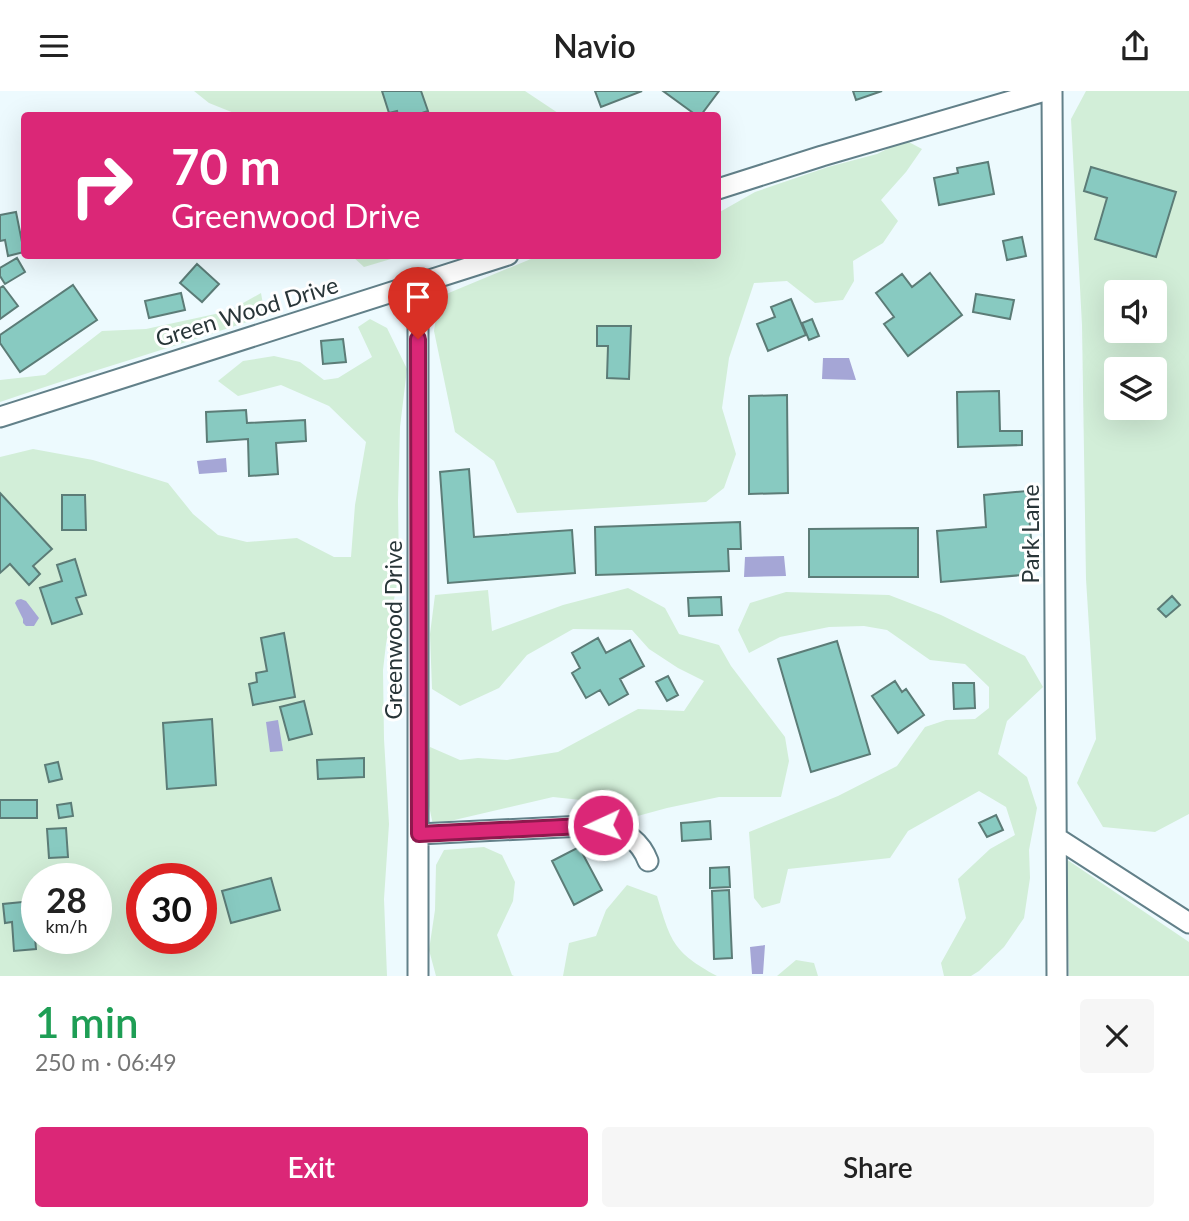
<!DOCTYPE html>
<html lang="en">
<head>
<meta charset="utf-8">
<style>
	:root { --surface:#fff; --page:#f6f6f6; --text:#222; --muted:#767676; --accent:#db2777 }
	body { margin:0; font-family:Lato,sans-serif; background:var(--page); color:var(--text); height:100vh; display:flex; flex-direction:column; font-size:26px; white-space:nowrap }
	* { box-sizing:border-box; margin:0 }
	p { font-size:23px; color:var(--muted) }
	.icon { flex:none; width:38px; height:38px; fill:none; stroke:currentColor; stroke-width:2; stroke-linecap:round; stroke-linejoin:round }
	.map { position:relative; height:885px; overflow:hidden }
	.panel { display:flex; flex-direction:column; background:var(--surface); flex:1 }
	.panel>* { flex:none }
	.top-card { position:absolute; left:21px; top:21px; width:700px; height:147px; border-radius:7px; box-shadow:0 7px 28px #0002; background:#db2777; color:#fff; overflow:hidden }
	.tools { position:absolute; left:1104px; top:189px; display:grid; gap:14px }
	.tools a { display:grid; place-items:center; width:63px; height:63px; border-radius:7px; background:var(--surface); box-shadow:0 7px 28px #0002; font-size:35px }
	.speed { position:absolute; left:21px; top:772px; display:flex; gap:14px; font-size:35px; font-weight:700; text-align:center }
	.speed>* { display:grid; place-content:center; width:91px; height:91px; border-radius:50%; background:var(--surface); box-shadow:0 7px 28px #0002; line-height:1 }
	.speed small { font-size:18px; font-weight:400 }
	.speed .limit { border:10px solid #d22; background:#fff; color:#111 }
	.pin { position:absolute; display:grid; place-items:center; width:60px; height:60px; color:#fff; margin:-72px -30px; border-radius:50% 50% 50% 0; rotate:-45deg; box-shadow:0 0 7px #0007 }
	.pin .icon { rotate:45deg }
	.me { position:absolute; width:77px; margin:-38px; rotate:267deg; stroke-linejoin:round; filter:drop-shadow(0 0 5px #0008) }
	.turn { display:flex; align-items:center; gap:24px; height:147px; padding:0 35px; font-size:32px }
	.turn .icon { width:91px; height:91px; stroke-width:2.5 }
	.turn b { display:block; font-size:49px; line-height:60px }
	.round { display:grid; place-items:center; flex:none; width:74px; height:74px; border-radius:7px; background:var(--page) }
	.headline { display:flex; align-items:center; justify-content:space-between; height:119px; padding:0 35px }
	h1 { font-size:42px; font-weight:600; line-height:52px; color:#1e9e55 }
	.button { display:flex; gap:14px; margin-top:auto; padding:14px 35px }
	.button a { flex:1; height:80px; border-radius:7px; background:var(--accent); color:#fff; font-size:28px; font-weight:600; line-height:80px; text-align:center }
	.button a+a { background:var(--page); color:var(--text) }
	header { display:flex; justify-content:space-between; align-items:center; height:91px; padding:0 35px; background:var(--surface); font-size:32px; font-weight:600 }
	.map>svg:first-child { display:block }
	.green { fill:#d2eed8; fill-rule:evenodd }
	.water { fill:#a5a6d6 }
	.building { fill:#88cac1; stroke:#5c7c77; stroke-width:2 }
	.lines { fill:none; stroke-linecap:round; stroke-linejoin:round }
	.street-casing { stroke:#628089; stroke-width:23 }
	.street { stroke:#fff; stroke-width:19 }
	.route-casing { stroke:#8e194d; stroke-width:18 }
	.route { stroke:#db2777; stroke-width:12 }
	.labels { text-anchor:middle; stroke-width:6; stroke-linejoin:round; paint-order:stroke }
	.street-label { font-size:23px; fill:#283538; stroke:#fff }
</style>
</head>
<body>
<header><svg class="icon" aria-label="menu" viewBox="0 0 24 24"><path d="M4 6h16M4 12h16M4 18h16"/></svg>Navio<svg class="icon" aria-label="share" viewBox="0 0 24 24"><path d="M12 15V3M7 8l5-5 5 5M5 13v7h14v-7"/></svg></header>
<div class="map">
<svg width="1189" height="885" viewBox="0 0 1189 885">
	<rect width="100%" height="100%" fill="#edfafe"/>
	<path class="green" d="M 194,0 L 525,0 L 561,24 L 239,24 L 209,12 Z
		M 1086,0 L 1189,0 L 1189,723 L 1155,741 L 1103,736 L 1077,692 L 1096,648 L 1086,488 L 1082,234 L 1071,28 ZM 1116,201 L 1155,201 L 1155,240 L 1116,240 ZM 1116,278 L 1155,278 L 1155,317 L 1116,317 Z
		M 905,49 L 922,58 L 906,81 L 881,109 L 898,130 L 883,152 L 853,170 L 854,190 L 843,209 L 815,212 L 787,190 L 754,192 L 729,267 L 722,317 L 736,363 L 724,397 L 706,411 L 517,422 L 494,370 L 455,341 L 434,240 L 439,206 L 538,165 L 718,164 L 718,122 L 755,101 L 828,76 L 877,63 Z
		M 352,165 L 401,165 L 364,176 Z
		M 261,202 L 265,225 C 177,255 88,281 0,311 L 0,289 L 45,284 L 102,240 L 146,238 L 229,220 Z
		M 370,228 L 387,237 L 407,278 L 400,336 L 398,410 L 399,481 L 386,553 L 383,579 L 384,648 L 389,733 L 384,808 L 387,885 L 0,885 L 0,366 L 33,358 L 93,369 L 168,392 L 193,423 L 218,444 L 247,451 L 297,447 L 334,466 L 351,466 L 355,414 L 366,351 L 329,315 L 281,294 L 238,305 L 218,290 L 243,270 L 274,265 L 300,271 L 324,289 L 338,287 L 372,266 L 358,236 ZM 37,788 L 96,788 L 96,847 L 37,847 ZM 142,788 L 201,788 L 201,847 L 142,847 Z
		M 628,497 L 665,517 L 679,543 L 719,554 L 731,575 L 785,646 L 789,670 L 781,706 L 719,706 L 667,717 L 634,726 L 599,711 L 553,706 L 433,734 L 423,686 L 430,656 L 460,669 L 478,667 L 507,669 L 558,661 L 638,618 L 684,620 L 704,590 L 678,577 L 649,558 L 632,539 L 573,538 L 527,564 L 499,597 L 460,615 L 432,598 L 430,543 L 435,504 L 488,499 L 492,540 L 563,514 Z
		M 786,501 L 889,504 L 941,524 L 1025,565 L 1043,596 L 1007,630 L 998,663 L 1027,686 L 1037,717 L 1029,759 L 1030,787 L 1024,827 L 1004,856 L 979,880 L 971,885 L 944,885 L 941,872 L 966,827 L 958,788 L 990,758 L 1015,744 L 1006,716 L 979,700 L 908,740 L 890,767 C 856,771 822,774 788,778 L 780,812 L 762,817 L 754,807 L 749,741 L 838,705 L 897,675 L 925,636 L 946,629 L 975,628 L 989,617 L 989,596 L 965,573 L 930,569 L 887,539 L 864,535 L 829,536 L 780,546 L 749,562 L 738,539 L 750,512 Z
		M 484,756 L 502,764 L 515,791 L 513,810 L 497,844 L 512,884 L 514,885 L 436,885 L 429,859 L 435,819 L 436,774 L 444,759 Z
		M 1066,768 L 1189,851 L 1189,885 L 1069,885 Z
		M 627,794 L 657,805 C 671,851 673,861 717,885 L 563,885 L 569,852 L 596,845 L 606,819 Z
		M 796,869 L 814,872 L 818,885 L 777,885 Z"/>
	<path class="water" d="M 823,267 L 849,267 L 856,289 L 822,288 Z
		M 226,367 L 227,381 L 199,383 L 197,370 Z
		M 784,465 L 786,485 L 744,486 L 745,466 Z
		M 21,508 L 26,510 L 39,527 L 34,535 L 26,535 L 23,532 L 23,528 L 15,512 L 17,509 Z
		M 278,629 L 283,660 L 270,661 L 266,631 Z
		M 765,854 L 763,883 L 752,883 L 750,856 Z"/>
	<path class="building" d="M 382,0 L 421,0 L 428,20 L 416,24 L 398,24 L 397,20 L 389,22 Z
		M 595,0 L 642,0 L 601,16 Z
		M 663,0 L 719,0 L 701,24 L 696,24 Z
		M 853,0 L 882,0 L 856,9 Z
		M 988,71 L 994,103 L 939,114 L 934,87 L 958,82 L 957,77 Z
		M 1091,76 L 1176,101 L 1156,166 L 1095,148 L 1107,107 L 1084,100 Z
		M 16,121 L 24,161 L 8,165 L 5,149 L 0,150 L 0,124 Z
		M 1022,146 L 1026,165 L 1007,169 L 1003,150 Z
		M 17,167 L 25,181 L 5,193 L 0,185 L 0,177 Z
		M 197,173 L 219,193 L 202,211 L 180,192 Z
		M 930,182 L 962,224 L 908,265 L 884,233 L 894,226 L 876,202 L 902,183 L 912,196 Z
		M 73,194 L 97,229 L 20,281 L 0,252 L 0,244 Z
		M 3,195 L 18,215 L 0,228 L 0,197 Z
		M 181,202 L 185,219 L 149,227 L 145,210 Z
		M 976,203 L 1014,209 L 1010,228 L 973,221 Z
		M 791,208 L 806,244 L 768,260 L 757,233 L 775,226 L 771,216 Z
		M 812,228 L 819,245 L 809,249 L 802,232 Z
		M 597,235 L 631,235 L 629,288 L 607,287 L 608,255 L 597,255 Z
		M 343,248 L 346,271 L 323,273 L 321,250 Z
		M 999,300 L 1000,340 L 1022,340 L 1022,354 L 958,356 L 957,301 Z
		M 787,304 L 788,402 L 749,403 L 749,305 Z
		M 246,319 L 247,332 L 305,329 L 306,350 L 276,352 L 278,383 L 249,385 L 248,348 L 207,351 L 206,321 Z
		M 469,378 L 474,446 L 572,439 L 575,482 L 448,492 L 440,381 Z
		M 1027,400 L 1034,483 L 941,491 L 937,440 L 986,436 L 984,404 Z
		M 0,402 L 52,458 L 33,475 L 40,483 L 29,494 L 10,473 L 0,482 Z
		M 62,404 L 85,404 L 86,439 L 62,439 Z
		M 740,431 L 741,458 L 728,458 L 729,480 L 596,484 L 595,436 Z
		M 918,437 L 918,486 L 809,486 L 809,438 Z
		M 75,468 L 86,504 L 76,507 L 82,523 L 52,533 L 40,497 L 62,490 L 57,474 Z
		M 1172,505 L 1180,514 L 1166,526 L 1158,518 Z
		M 721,506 L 722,524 L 689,525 L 688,507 Z
		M 284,542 L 295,606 L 253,614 L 249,593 L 257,591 L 256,582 L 267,580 L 261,547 Z
		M 598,547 L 606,562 L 630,549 L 644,575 L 620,588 L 628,603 L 609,614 L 600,599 L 586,607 L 572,582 L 580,577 L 572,562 Z
		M 837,550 L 870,663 L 811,681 L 778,568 Z
		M 668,585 L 678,604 L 667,610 L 656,591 Z
		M 895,590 L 902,601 L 906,598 L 924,624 L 898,642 L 872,605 Z
		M 953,592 L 974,592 L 975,617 L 954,618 Z
		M 304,610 L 312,643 L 289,649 L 280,616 Z
		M 212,628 L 216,694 L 167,698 L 163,632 Z
		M 364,667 L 364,686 L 318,688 L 317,669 Z
		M 58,671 L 62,688 L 49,691 L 45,674 Z
		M 0,709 L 37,709 L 37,727 L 0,727 Z
		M 71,712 L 73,725 L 59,727 L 57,714 Z
		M 996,724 L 1003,739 L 987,746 L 979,732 Z
		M 710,730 L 711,748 L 682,750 L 681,732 Z
		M 66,737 L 68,766 L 49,767 L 47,738 Z
		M 579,756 L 602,799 L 574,814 L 552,770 Z
		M 729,776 L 730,796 L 710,797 L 710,777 Z
		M 271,787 L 280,819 L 231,832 L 222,800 Z
		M 729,799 L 732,867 L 714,868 L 712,800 Z
		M 32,810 L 36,858 L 14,860 L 12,831 L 5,832 L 3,813 Z"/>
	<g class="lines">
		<defs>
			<path id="street" d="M 1052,0 L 1057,885
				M 718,98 L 822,65 L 1045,0
				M 418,193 L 418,885
				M 0,326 L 508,164
				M 419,743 L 603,734 C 624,739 640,749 648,770
				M 1057,747 L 1189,832"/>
		</defs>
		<use href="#street" class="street-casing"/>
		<use href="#street" class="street"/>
	</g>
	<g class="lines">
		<defs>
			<path id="route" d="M 418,248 L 419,743 L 603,734"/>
		</defs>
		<use href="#route" class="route-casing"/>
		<use href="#route" class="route"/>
	</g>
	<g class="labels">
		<g class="street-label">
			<text transform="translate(247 221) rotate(-17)" y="8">Green Wood Drive</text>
			<text transform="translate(1031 443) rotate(-90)" y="8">Park Lane</text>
			<text transform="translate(394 539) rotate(-90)" y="8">Greenwood Drive</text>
		</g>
	</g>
</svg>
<div class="tools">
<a><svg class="icon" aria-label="sound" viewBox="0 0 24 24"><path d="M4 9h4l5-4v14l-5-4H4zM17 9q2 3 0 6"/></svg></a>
<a><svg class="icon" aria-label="layers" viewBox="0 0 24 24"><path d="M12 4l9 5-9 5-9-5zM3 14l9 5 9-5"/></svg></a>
</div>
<div class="speed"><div>28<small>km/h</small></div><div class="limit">30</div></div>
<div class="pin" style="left:418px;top:248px;background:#d93025"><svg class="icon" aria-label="arrive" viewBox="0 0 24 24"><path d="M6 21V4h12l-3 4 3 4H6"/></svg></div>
<svg class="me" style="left:603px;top:734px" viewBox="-20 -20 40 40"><circle r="17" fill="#db2777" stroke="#fff" stroke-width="3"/><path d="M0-11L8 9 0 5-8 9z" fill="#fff"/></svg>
<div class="top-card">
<div class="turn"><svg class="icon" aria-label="right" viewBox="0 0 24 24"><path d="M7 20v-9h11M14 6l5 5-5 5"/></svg><div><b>70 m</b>Greenwood Drive</div></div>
</div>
</div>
<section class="panel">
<div class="headline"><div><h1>1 min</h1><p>250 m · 06:49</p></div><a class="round"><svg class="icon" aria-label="close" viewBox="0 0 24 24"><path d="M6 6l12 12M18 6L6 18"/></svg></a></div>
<div class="button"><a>Exit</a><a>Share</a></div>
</section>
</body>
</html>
